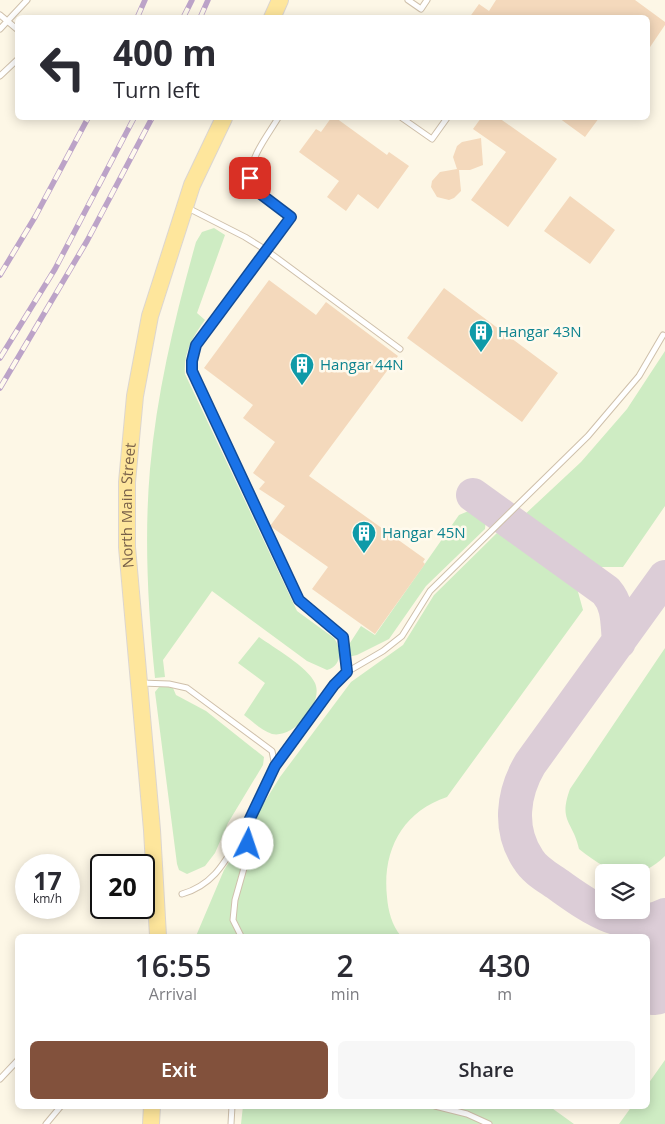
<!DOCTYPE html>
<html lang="en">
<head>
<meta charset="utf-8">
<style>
	:root { --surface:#fff; --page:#f7f7f7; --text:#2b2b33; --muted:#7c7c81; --accent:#82513c }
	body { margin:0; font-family:"Open Sans",sans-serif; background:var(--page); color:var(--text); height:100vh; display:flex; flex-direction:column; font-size:19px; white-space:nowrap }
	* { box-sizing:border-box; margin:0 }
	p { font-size:16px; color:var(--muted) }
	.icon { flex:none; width:28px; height:28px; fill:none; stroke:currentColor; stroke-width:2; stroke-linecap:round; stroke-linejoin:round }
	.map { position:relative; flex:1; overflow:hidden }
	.side { position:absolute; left:15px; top:934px; width:635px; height:175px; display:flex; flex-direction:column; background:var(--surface); border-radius:8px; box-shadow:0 2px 12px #0003 }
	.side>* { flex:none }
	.hud { position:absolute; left:15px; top:15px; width:635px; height:105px; border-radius:8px; box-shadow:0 2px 12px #0003; background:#fff; color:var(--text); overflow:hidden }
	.controls { position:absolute; left:595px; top:864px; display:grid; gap:10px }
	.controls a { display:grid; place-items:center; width:55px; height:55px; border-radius:8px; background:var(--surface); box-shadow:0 2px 12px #0003; font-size:25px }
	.speed { position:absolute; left:15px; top:854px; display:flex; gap:10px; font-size:25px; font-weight:700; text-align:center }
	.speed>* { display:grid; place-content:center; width:65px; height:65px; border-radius:50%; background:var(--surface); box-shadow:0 2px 12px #0003; line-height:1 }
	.speed small { font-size:12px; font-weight:400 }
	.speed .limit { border:2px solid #111; border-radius:8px; background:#fff; color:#111 }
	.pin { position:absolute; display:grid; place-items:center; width:42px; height:42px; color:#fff; margin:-21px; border-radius:10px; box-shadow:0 2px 8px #0006 }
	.me { position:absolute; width:55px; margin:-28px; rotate:4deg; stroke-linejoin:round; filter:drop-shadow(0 0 4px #0008) }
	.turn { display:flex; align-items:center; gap:18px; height:105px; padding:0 15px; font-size:22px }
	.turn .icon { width:65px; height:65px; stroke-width:2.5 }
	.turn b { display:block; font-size:35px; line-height:42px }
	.eta { display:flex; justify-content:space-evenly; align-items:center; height:85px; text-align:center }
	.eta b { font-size:30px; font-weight:600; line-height:35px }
	.button { display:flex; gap:10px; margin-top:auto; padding:10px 15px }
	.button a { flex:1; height:58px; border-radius:8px; background:var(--accent); color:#fff; font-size:20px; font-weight:600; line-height:58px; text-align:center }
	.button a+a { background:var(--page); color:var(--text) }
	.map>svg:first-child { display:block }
	.green { fill:#ceecc3 }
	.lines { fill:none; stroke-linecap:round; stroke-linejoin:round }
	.taxiway { stroke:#dccdd7; stroke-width:34 }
	.runway { stroke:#dccdd7; stroke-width:84 }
	.building { fill:#f4d9bc }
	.service-casing { stroke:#cfc0ab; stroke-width:7 }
	.primary-casing { stroke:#dcd6d0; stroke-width:18 }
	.service { stroke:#fff; stroke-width:5 }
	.primary { stroke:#fee69c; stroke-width:16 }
	.rail-casing { stroke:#bca3c8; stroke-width:5.5 }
	.rail { stroke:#fffaed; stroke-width:4; stroke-dasharray:11; stroke-linecap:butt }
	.route-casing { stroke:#114b97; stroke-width:12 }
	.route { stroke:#1a73e8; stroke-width:9 }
	.labels { text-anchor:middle; stroke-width:5; stroke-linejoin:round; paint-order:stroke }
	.culture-label { font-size:15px; fill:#0d838f; stroke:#fffaed; text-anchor:start }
	.street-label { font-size:15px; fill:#786049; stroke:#fffaed }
</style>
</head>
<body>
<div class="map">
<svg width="665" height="1124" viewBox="0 0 665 1124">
	<rect width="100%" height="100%" fill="#fdf7e6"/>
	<path class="green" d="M 214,228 L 225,235 L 197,313 L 205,320 C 193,336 183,353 185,374 L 297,611 L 334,638 C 342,649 342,666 327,670 L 307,661 L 212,591 L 163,660 L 165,677 L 155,678 C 148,609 144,538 150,469 C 157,391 175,317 196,242 L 202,232 Z
		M 665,351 L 665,506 L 623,567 L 590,567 L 521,518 L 581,462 L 627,409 Z
		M 471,510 L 480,512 L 486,518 L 485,529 L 426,586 L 389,639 L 357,655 L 348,657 L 348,646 L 361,626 L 375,635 L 459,515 Z
		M 502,528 L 575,581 L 583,610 L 447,797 C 402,812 382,851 387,897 C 388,910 392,926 401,936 L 196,936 L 224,870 L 253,825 L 259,811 L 280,777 L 351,682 L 403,645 L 434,595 Z
		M 259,637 C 273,647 308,667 315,683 C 324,703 294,739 272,734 C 262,731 252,721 244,715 L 265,683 L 238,663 Z
		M 665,648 L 665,856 C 635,886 608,872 579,849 C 573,821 558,822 570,789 Z
		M 164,686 L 173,688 L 176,695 L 206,711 L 264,757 L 263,765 L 228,823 L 215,853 L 205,866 L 187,874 L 179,870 L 177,864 L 155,692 L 159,687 Z
		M 665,1060 L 665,1124 L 619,1124 L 632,1106 L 648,1106 L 648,1084 Z
		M 243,1106 L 549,1106 L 574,1124 L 241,1124 Z"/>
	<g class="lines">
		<path class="taxiway" d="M 473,495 L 606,591 C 619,606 617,623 619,642
			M 665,577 L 530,764 C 513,793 508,829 528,859 C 535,871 549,878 560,886 C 591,908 626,934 665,915"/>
		<path class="runway" d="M 652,973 L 665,955"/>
	</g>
	<path class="building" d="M 496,0 L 635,0 L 665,22 L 665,25 L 648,50 L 648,18 L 469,18 L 479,4 L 489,11 Z
		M 331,118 L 336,118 L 387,155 L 389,152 L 409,166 L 378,209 L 358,194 L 346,211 L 327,197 L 339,181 L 299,152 L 316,129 L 321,132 Z
		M 481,118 L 499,118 L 557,159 L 508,227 L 471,200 L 506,152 L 473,129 Z
		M 559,118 L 599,118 L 585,137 Z
		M 481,138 L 483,165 L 470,170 L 459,170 L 461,191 L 454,198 L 449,200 L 437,197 L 431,187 L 432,181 L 440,172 L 457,169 L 453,157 L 457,146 L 462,142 Z
		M 570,196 L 615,230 L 590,264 L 544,231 Z
		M 269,280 L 316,315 L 326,302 L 398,356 L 309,476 L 425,559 L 423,562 L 425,564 L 375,634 L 312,589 L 328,567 L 270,526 L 285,506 L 259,489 L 265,482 L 253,473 L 275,442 L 243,418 L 253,405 L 204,368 Z
		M 444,288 L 558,373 L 522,422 L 407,338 Z"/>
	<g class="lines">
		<defs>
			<path id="service" d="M 408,0 L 421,9 L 427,0
				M 0,15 L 18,30
				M 0,29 L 27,0
				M 0,76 L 18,59
				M 278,118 C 268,135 250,157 250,178 L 258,192 L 291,217 L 196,345 L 192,361 L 192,371 L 299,601 L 343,637 L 347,672
				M 402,118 L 432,139 L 447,118
				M 186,207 L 245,237 L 266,250 L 400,349
				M 141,683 L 169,684 L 187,688 L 272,751 L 275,766 L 246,827 L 248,854 L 235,900 L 233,920 L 241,936
				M 275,766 L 334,685 L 347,672 L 383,651 L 402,636 L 430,591 L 588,436 L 639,376 L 663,335
				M 182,894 C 217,884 227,857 246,827
				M 0,1079 L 18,1060
				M 435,1106 L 467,1114 L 489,1124
				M 46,1124 L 61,1106
				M 231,1124 L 232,1106"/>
			<g id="primary">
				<path d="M 272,18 L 280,0"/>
				<path id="s1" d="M 158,936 L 152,830 L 127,547 L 127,482 L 135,396 L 150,316 L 192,185 L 224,118"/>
				<path d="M 151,1124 L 152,1106"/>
			</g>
		</defs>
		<use href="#service" class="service-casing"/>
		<use href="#primary" class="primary-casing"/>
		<use href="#service" class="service"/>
		<use href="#primary" class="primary"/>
		<defs>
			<path id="rail" d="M 137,18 L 145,0
				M 183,18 L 192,0
				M 200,18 L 208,0
				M 0,275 L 35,217 L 88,118
				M 0,358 L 55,269 L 134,118
				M 0,388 L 87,241 L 152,118"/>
		</defs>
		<use href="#rail" class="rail-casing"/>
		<use href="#rail" class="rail"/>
	</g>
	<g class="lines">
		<defs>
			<path id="route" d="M 248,844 L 246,827 L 275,766 L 334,685 L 347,672 L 343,637 L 299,600 L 192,371 L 192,361 L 196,345 L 291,217 L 258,192 L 250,178"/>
		</defs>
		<use href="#route" class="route-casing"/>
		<use href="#route" class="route"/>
	</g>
	<defs>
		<symbol id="building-pin" viewBox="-11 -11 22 30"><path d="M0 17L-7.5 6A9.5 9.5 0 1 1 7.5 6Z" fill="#0f9aa8" stroke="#fffaed"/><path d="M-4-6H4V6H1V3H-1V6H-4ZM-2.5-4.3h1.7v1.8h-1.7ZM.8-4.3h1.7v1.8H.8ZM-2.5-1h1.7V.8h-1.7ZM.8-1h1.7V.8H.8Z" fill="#fff"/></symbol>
	</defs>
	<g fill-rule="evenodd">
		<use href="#building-pin" x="467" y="318" width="28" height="38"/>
		<use href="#building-pin" x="288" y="351" width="28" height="38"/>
		<use href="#building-pin" x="350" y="519" width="28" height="38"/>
	</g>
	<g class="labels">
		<g class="culture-label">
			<text x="498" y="337">Hangar 43N</text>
			<text x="320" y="370">Hangar 44N</text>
			<text x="382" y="538">Hangar 45N</text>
		</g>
		<g class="street-label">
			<text dy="5" stroke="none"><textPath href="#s1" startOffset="432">North Main Street</textPath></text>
		</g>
	</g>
</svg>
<div class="controls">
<a><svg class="icon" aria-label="layers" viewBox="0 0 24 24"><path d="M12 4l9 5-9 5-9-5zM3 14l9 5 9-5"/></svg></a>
</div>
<div class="speed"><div>17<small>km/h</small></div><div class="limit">20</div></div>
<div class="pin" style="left:250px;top:178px;background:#d93025"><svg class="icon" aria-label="arrive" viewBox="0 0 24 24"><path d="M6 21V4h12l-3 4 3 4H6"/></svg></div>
<svg class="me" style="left:248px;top:844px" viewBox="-20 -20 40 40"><circle r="19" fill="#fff"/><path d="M0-13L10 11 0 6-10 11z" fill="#1a73e8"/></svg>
<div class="hud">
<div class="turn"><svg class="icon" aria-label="left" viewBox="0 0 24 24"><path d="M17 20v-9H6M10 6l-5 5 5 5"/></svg><div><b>400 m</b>Turn left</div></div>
</div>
<section class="side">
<div class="eta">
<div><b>16:55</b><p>Arrival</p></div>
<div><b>2</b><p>min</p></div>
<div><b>430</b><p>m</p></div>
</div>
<div class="button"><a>Exit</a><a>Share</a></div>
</section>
</div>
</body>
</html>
